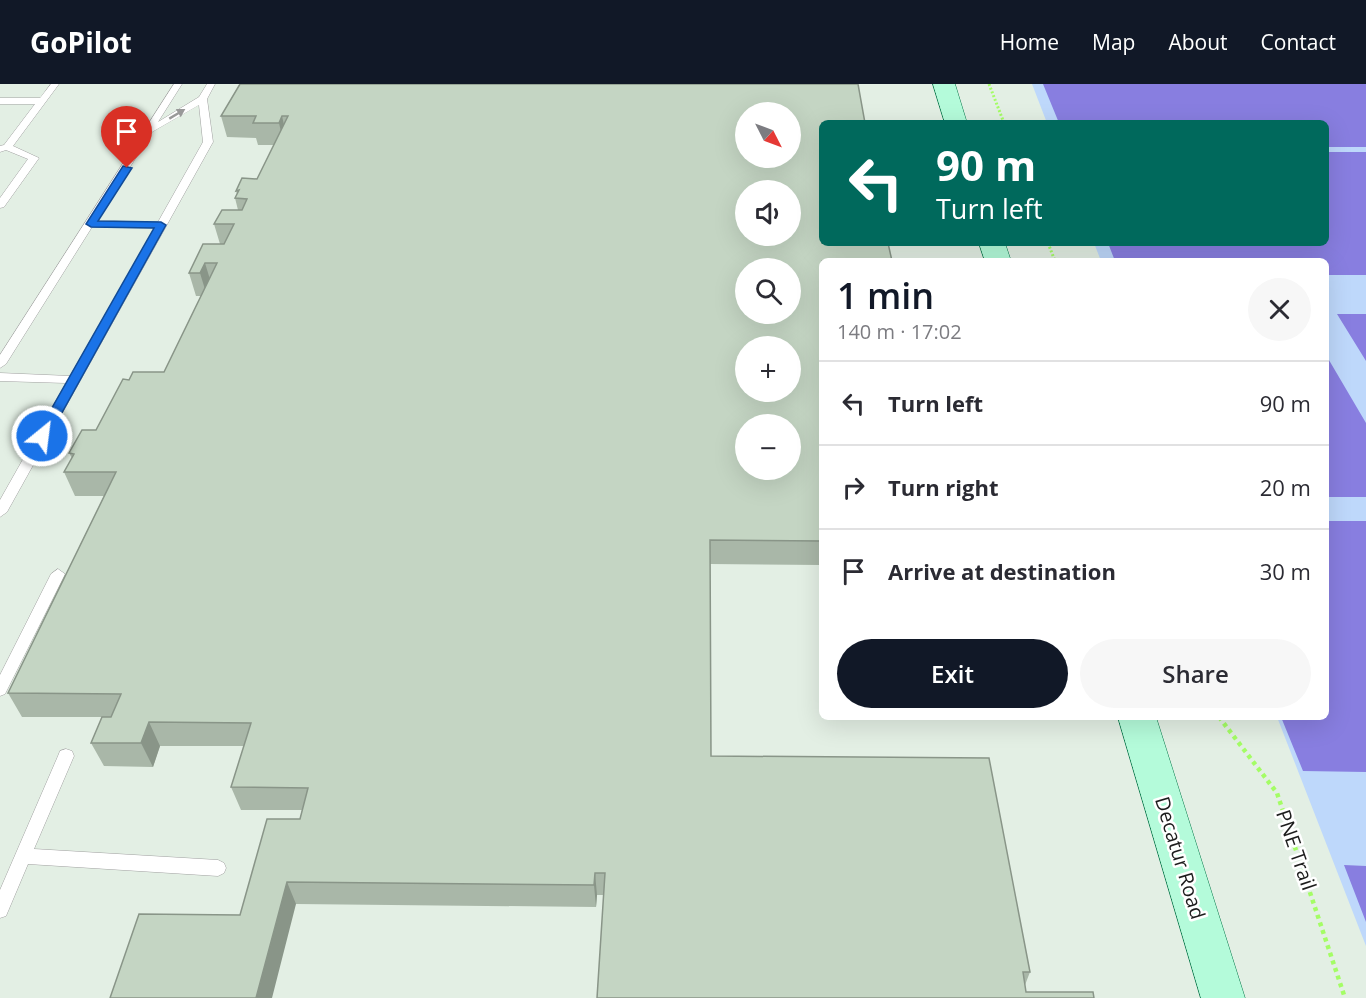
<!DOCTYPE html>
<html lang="en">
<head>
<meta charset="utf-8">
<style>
	:root { --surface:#fff; --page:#f7f7f7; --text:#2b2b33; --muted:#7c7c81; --line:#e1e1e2; --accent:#111827 }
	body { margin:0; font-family:"Open Sans",sans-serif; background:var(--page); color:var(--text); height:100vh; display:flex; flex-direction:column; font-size:22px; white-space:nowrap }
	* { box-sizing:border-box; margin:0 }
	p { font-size:20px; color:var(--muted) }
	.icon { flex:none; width:33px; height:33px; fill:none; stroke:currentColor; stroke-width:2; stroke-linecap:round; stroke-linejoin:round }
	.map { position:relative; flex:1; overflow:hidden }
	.panel { position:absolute; left:819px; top:174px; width:510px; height:462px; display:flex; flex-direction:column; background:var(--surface); border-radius:9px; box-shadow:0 6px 24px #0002 }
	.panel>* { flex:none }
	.banner { position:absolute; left:819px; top:36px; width:510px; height:126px; border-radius:9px; box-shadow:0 6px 24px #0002; background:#00695c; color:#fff; overflow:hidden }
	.needle { width:39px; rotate:132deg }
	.controls { position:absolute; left:735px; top:18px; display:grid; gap:12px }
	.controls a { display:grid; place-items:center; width:66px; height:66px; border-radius:50%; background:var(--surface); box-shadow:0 6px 24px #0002; font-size:30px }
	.pin { position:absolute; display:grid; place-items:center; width:51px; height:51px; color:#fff; margin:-62px -26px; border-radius:50% 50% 50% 0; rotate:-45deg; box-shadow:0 0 6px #0007 }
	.pin .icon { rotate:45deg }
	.me { position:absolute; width:66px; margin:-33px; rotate:29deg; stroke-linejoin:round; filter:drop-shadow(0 0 4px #0008) }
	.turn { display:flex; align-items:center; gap:21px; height:126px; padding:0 18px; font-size:27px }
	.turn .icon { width:78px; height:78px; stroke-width:2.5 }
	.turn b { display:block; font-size:42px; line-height:51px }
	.round { display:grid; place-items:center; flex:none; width:63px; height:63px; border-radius:32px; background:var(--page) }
	.summary { display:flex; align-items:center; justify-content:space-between; height:102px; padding:0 18px }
	h1 { font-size:36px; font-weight:600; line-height:45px; color:var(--accent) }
	.primary-button { display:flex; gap:12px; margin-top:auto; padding:12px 18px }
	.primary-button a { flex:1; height:69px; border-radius:36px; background:var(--accent); color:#fff; font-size:24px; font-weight:600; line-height:69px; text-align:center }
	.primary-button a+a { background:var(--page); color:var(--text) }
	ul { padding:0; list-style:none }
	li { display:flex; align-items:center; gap:18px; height:84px; padding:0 18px; border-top:2px solid var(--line) }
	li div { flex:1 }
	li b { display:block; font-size:22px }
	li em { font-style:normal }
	header { display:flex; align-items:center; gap:36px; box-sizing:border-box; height:84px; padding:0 30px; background:var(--accent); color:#fff }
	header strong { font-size:28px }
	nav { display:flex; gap:33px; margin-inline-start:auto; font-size:21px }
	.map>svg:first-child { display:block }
	.park { fill:#bed8fb }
	.pitch { fill:#887ee0 }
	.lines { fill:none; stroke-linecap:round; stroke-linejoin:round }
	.lane-casing { stroke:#a1a1a1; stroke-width:1 }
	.secondary-casing { stroke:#027647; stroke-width:1 }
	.path-far1 { stroke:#a4fd65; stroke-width:3; stroke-dasharray:2 2; stroke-linecap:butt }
	.path { stroke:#a4fd65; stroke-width:4.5; stroke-dasharray:4 4; stroke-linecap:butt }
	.lane { fill:#fff; fill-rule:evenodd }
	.secondary { fill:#b4fbda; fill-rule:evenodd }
	.wall { fill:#a9b7a8 }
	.shaded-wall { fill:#899588 }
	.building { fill:#c4d5c3; stroke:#899588; stroke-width:1.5; fill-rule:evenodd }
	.oneway { fill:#999 }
	.route { fill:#1a73e8; stroke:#114b97; stroke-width:1.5 }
	.labels { text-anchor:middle; stroke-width:5; stroke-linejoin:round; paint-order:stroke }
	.near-street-label { font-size:20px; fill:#1d1d1d; stroke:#fff }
</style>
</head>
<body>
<header>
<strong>GoPilot</strong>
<nav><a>Home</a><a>Map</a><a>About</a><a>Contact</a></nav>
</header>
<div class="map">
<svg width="1366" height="914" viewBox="0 0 1366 914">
	<rect width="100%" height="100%" fill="#e3efe4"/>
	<path class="park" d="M 1032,0 L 1366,0 L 1366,862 L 1277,633 L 1326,633 L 1326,177 L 1101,177 L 1094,159 L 1326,159 L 1326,39 L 1047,39 Z"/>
	<path class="pitch" d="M 1043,0 L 1366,0 L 1366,63 L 1326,63 L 1326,39 L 1059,39 Z
		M 1326,68 L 1366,68 L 1366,191 L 1326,191 L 1326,177 L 1115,177 L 1108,159 L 1326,159 Z
		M 1337,230 L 1366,230 L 1366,277 Z
		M 1326,271 L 1366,339 L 1366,413 L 1326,413 Z
		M 1326,437 L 1366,437 L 1366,688 L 1303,687 L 1281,633 L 1326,633 Z
		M 1344,781 L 1366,782 L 1366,838 Z"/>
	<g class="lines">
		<defs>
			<path id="lane" d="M 51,0 L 59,0 L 13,62 L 39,74 L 4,123 L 0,124 L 0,114 L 28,75 L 6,66 L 0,68 L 0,62 L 4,61 L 35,20 L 0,20 L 0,14 L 40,14 Z
				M 174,0 L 182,0 L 158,38 L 199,13 L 207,0 L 215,0 L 207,15 L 213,58 L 7,428 L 0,433 L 0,416 L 66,299 L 0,297 L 0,289 L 70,292 L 155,144 L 92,143 L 6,280 L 0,284 L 0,271 ZM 199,21 L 203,58 L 158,138 L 96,137 L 152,48 Z
				M 58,485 L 65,490 L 5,610 L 0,612 L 0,591 L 51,490 Z
				M 66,665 L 72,667 L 74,672 L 34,765 L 218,776 L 224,779 L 226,784 L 224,789 L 218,792 L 28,780 L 6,832 L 0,834 L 0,806 L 58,672 L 60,667 Z"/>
			<path id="secondary" d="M 933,0 L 955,0 L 967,39 L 945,39 Z
				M 979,159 L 1005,159 L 1011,177 L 985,177 Z
				M 1118,633 L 1156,633 L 1245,914 L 1201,914 Z"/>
		</defs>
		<use href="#lane" class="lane-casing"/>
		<use href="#secondary" class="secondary-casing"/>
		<path class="path-far1" d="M 989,0 L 1004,39
			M 1048,159 L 1055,177"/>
		<path class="path" d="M 1219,633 L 1277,709 L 1345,914"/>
		<use href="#lane" class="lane"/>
		<use href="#secondary" class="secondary"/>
	</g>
	<path class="wall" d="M 240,0 L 822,177 L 822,481 L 710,480 L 711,672 L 1030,888 L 1025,901 L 597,914 L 604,811 L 597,811 L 596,823 L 296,820 L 240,831 L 300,735 L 302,726 L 241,726 L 231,703 L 244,662 L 160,662 L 153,683 L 104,682 L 91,659 L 102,633 L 22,633 L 8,609 L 104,412 L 75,412 L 64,388 L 72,374 L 69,369 L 96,346 L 129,296 L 164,288 L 201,212 L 196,212 L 189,189 L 220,160 L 214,140 L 238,126 L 235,114 L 237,110 L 236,107 L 257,95 L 274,61 L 258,61 L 256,54 L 227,53 L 221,32 Z"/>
	<path class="shaded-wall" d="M 282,32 L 287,54 L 284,61 L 279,39 Z
		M 205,179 L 212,202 L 207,212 L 200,189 Z
		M 149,638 L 160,662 L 153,683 L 141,659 Z
		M 595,789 L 597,811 L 596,823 L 594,801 Z
		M 287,798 L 296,820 L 272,914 L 256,914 Z"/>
	<path class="building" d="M 240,0 L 858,0 L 865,39 L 822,39 L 822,159 L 888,159 L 892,177 L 822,177 L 822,457 L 710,456 L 711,672 L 989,674 L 1030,888 L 1023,888 L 1026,908 L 1093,908 L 1094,914 L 597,914 L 605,789 L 595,789 L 594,801 L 287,798 L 256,914 L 110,914 L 139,830 L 240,831 L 267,735 L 300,735 L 308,704 L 231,703 L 251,639 L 149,638 L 141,659 L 91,659 L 102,633 L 111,633 L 121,610 L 8,609 L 116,388 L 64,388 L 74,370 L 69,369 L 82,346 L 96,346 L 123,295 L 129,296 L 133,288 L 164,288 L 217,179 L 205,179 L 200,189 L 189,189 L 203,160 L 224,160 L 234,140 L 214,140 L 222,126 L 242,126 L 247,115 L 235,114 L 239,106 L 236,107 L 242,94 L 257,95 L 288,32 L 282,32 L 279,39 L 253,39 L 256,32 L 221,32 ZM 746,28 L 790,28 L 790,74 L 746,74 ZM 746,106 L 790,106 L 790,152 L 746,152 ZM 746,184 L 790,184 L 790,230 L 746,230 ZM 746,262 L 790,262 L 790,308 L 746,308 ZM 746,340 L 790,340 L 790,386 L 746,386 Z"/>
	<defs><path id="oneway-solid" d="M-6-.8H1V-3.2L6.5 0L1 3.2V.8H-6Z" transform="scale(1.5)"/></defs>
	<use class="oneway" href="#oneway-solid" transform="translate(177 30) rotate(-31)"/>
	<path class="route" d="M 123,82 L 132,84 L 98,137 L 161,138 L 166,141 L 49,352 L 47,355 L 38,355 L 36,352 L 154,144 L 91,143 L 86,140 Z"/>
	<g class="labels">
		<g class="near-street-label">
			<text transform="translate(1296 766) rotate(71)" y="7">PNE Trail</text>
			<text transform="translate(1180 774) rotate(73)" y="7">Decatur Road</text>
		</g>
	</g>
</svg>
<div class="controls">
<a><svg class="needle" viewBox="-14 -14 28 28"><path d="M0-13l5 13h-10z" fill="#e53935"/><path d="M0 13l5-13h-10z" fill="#7c7c81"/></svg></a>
<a><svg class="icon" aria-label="sound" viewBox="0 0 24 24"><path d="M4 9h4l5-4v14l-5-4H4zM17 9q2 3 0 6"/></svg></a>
<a><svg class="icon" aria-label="search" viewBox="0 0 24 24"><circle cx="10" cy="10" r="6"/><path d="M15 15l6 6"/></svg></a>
<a>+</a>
<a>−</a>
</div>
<div class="pin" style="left:127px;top:84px;background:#d93025"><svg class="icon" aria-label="arrive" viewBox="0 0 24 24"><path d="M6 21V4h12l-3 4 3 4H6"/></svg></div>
<svg class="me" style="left:42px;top:352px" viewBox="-20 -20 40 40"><circle r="17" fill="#1a73e8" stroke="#fff" stroke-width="3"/><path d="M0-11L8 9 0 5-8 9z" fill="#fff"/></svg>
<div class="banner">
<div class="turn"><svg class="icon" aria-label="left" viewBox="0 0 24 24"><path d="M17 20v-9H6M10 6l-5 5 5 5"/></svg><div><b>90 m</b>Turn left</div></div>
</div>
<section class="panel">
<div class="summary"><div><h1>1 min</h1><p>140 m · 17:02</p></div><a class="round"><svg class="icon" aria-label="close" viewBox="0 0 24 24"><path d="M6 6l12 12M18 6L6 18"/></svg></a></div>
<ul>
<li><svg class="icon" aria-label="left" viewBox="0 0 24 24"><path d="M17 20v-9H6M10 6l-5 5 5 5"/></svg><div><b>Turn left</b></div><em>90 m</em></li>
<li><svg class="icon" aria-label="right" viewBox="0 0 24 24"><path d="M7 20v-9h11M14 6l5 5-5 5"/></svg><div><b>Turn right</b></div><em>20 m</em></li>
<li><svg class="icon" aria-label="arrive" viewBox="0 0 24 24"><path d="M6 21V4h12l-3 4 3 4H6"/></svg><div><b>Arrive at destination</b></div><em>30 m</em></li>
</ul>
<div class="primary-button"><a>Exit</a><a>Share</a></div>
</section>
</div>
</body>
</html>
